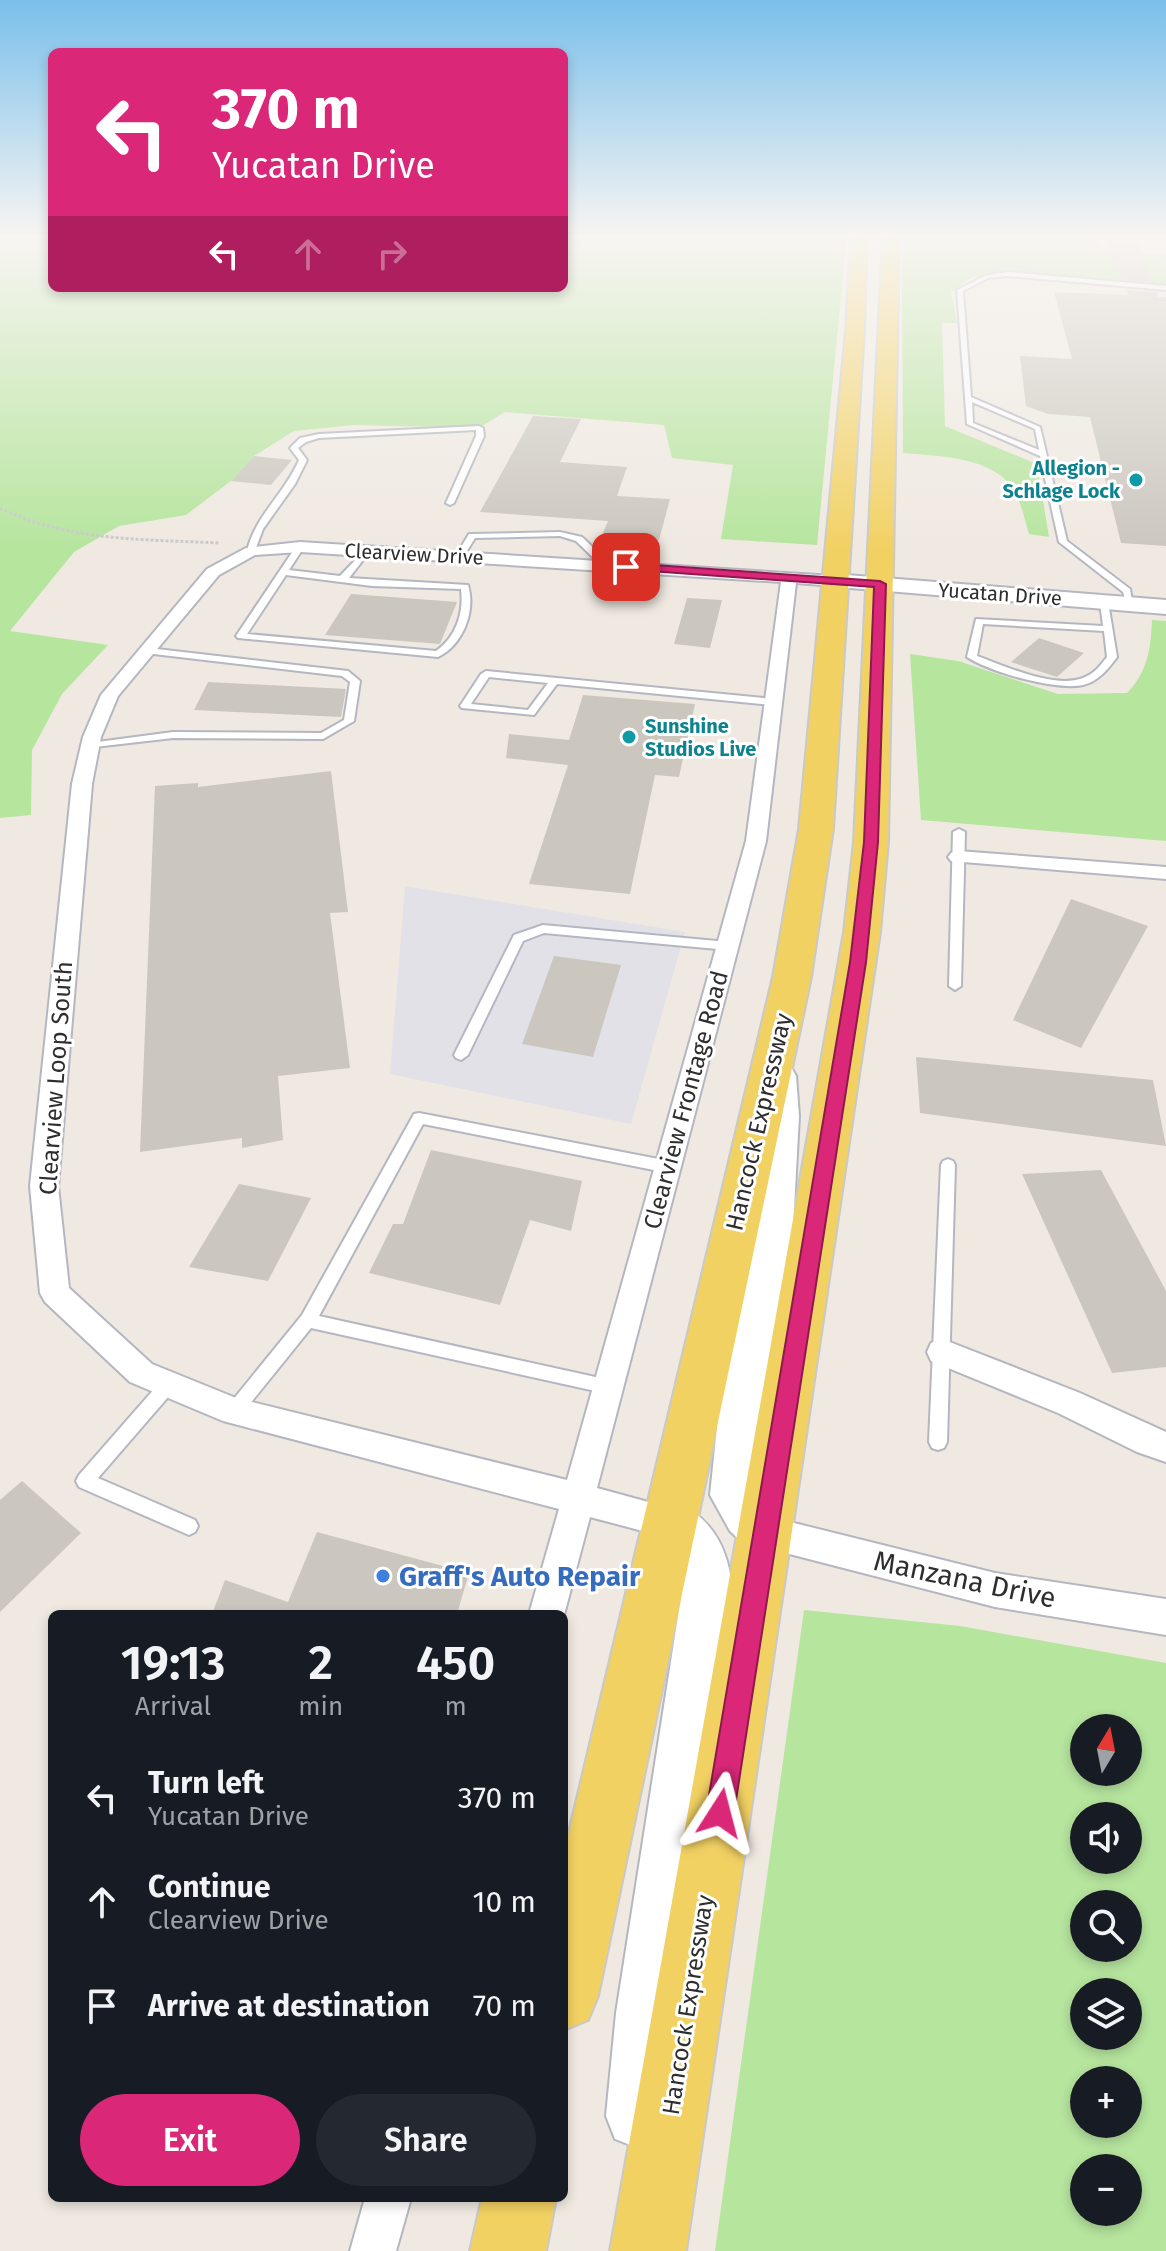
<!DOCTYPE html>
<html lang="en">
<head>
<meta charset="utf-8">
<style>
	:root { --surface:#171b24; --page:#242831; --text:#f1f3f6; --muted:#9ea1a6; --accent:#db2777 }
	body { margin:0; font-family:"Fira Sans",sans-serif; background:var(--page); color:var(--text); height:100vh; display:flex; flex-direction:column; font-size:30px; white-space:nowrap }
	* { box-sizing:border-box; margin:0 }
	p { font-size:26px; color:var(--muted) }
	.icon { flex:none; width:44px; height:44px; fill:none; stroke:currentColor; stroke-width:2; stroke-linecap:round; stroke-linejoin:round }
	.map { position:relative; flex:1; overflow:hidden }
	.side { position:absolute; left:48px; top:1610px; width:520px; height:592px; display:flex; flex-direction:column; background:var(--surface); border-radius:12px; box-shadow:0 4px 12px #0003 }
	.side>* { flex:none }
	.banner { position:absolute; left:48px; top:48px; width:520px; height:244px; border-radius:12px; box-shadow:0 4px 12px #0003; background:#db2777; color:#fff; overflow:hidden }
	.needle { width:52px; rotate:10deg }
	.buttons { position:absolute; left:1070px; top:1714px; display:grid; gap:16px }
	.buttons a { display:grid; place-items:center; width:72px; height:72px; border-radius:50%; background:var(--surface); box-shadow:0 4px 12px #0003; font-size:40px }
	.pin { position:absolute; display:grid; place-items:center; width:68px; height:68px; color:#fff; margin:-34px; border-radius:16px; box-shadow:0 4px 12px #0006 }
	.me { position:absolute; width:88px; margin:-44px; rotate:9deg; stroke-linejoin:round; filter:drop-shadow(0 0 6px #0008) }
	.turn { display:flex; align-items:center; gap:28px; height:168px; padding:0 32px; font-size:36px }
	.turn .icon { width:104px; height:104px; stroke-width:2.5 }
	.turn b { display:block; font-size:56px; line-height:68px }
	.lanes { display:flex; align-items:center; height:76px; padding:0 32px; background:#0003; justify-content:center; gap:40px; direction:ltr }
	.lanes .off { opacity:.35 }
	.eta { display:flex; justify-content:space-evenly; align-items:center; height:136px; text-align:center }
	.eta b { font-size:48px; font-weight:600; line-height:56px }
	.cta { display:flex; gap:16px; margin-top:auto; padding:16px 32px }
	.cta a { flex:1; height:92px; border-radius:48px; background:var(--accent); color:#fff; font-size:32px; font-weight:600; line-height:92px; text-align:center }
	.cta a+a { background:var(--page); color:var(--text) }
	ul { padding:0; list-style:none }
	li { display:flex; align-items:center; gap:24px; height:104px; padding:0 32px }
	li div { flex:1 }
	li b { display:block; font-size:30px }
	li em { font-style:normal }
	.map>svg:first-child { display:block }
	.industrial { fill:#e3e1e8 }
	.green { fill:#b6e59e; fill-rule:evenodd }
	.building { fill:#cbc7bf }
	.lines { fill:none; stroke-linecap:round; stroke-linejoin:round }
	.lane-casing { stroke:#b4b7c1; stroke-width:4 }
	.street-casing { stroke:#b4b7c1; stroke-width:4 }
	.secondary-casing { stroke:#b4b7c1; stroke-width:4 }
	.primary-casing { stroke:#c9c9c9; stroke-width:4 }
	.path-far1 { stroke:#c9c9c9; stroke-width:2; stroke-dasharray:2 2; stroke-linecap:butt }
	.path { stroke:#c9c9c9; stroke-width:3; stroke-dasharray:3 2; stroke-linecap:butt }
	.lane { fill:#fff; fill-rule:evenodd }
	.street { fill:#fff; fill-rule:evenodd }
	.secondary { fill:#fff; fill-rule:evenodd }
	.primary { fill:#f2d163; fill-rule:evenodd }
	.route { fill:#db2777; stroke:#8e194d; stroke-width:2 }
	.culture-dot { fill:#0f9aa8; stroke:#fff; stroke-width:3 }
	.shop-dot { fill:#3f7fe0; stroke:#fff; stroke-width:3 }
	.labels { text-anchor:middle; stroke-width:6; stroke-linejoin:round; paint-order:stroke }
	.far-culture-label { font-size:20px; font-weight:bold; fill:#0d838f; stroke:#fff; text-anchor:end }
	.far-street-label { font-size:20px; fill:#2e2e2e; stroke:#fff }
	.street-label { font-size:24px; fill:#2e2e2e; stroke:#fff }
	.near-shop-label { font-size:28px; font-weight:bold; fill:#366cbe; stroke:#fff; text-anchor:start }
	.near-street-label { font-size:28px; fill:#2e2e2e; stroke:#fff }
</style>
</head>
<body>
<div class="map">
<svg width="1166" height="2251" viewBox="0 0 1166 2251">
	<rect width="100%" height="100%" fill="#efe9e1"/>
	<path class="industrial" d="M 405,886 L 685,932 L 631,1124 L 390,1074 Z"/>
	<path class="green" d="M 0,234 L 52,234 L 52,288 L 564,288 L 564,234 L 847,234 L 817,545 L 721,539 L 733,465 L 672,458 L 664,425 L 505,412 L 479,428 L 354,425 L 294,431 L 254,456 L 231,481 L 186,515 L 119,526 L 74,552 L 10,631 L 108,645 L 62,694 L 32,750 L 31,815 L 0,818 Z
		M 906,234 L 1087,234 L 1106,252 L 1166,254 L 1166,286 L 997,272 L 971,278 L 951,292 L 957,323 L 942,323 L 945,426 L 1037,464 L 1049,537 L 1029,534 C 1024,517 1019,493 1007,481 C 982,456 935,456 903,453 L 902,273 Z
		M 1152,620 L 1166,621 L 1166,841 L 921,820 L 910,654 L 958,661 L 1058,694 L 1127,693 C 1148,672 1151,647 1152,620 Z
		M 804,1610 L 960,1626 L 1166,1663 L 1166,2251 L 715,2251 ZM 1128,1728 L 1128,1772 L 1084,1772 L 1084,1728 ZM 1128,1816 L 1128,1860 L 1084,1860 L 1084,1816 ZM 1128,1904 L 1128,1948 L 1084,1948 L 1084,1904 ZM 1128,1992 L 1128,2036 L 1084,2036 L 1084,1992 ZM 1084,2080 L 1128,2080 L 1128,2124 L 1084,2124 ZM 1084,2168 L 1128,2168 L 1128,2212 L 1084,2212 Z"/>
	<path class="building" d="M 1104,238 L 1136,239 L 1153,282 L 1122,279 Z
		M 1126,290 L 1157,292 L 1158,297 L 1166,297 L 1166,546 L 1121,543 L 1090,417 L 1048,414 L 1026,406 L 1020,356 L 1072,359 L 1054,292 L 1129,295 Z
		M 533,416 L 581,419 L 560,462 L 627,467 L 617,496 L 670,499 L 659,540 L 602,535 L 608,521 L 480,512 Z
		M 254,456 L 292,460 L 271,485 L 231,481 Z
		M 351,594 L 457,602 L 440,644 L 325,635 Z
		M 687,598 L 722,600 L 710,648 L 674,644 Z
		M 1039,638 L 1084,653 L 1057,677 L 1011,662 Z
		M 208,682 L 346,689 L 341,717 L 194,710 Z
		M 583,695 L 695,704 L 679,777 L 655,775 L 630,894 L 529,884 L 568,765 L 506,758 L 509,734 L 569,740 Z
		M 331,771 L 348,912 L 330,913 L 350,1068 L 278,1076 L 283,1140 L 242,1148 L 242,1138 L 140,1152 L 155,786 L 198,783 L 198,787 Z
		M 1071,899 L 1148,926 L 1081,1048 L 1013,1020 Z
		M 554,956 L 621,965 L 593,1057 L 522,1044 Z
		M 916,1057 L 1153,1080 L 1166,1146 L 920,1113 Z
		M 431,1150 L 582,1181 L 571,1231 L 530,1220 L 500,1305 L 369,1273 L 393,1224 L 403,1224 Z
		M 1101,1170 L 1166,1291 L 1166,1367 L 1112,1373 L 1022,1174 Z
		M 239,1184 L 311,1198 L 268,1281 L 189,1267 Z
		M 22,1481 L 81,1533 L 0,1612 L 0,1500 Z
		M 317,1532 L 469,1573 L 457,1614 L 212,1614 L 225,1580 L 288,1602 Z"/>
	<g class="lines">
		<defs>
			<path id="lane" d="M 1007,272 L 1166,286 L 1166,290 L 1007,276 L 988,278 L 963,291 L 971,397 L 1040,427 L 1067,541 L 1130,589 L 1133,606 L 1127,606 L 1123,592 L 1059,542 L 1040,456 L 967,424 L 957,290 L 985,276 ZM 972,402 L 1035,429 L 1039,450 L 973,423 Z
				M 479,426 L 483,428 L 484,436 L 454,503 L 450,505 L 446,503 L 476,436 L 476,430 L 319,438 L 306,442 L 298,448 L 307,460 L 295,484 L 263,529 L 254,553 L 247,551 C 255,516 285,493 299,460 L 290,448 L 300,438 L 319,434 Z
				M 560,532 L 582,537 L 609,563 L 609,567 L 603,567 L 576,541 L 560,536 L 475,538 L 462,559 L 455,557 L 469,534 L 472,534 Z
				M 297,545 L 304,547 L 289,570 L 340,576 L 366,549 L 370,551 L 349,578 L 468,585 C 476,611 463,645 438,657 L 238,638 L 236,636 ZM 286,575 L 372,586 L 461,589 C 464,613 456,637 436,651 L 247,634 Z
				M 1104,599 L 1108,602 L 1117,657 C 1108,669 1099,681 1083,685 C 1056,691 990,672 967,657 L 976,619 L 1103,626 L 1100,602 ZM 983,624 L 1104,631 L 1107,657 C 1100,666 1094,674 1083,678 C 1054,689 1005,666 977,656 Z
				M 148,648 L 348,671 L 360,681 L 354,721 L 323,739 L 173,738 L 86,748 L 85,746 L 90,743 L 173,732 L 321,733 L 344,720 L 350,682 L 342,676 L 145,653 L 143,651 Z
				M 486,671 L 773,699 L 778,702 L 773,705 L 557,684 L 534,715 L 462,708 L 460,706 L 481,674 ZM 489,677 L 548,683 L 528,710 L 471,704 Z
				M 959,829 L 965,832 L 961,986 L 955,990 L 949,986 L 953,832 Z
				M 543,925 L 728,942 L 734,946 L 728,950 L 544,933 L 523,941 L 468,1055 L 461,1060 L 456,1058 L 454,1055 L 514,935 Z
				M 419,1113 L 669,1161 L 674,1163 L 676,1167 L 674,1171 L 669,1173 L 423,1124 L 319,1316 L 609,1380 L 615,1382 L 617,1387 L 615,1392 L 609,1394 L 311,1328 L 240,1416 L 234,1419 L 228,1416 L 226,1411 L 228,1406 L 302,1315 L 414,1114 Z
				M 948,1159 L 953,1161 L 955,1165 L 947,1442 L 944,1448 L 938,1450 L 932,1448 L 929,1442 L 941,1165 L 943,1161 Z
				M 169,1377 L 175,1379 L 177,1384 L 175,1389 L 98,1478 L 195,1520 L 198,1526 L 195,1532 L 189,1535 L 79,1487 L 76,1481 L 79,1475 L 163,1379 Z"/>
			<path id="street" d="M 300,542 L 834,576 L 842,581 L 834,586 L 796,583 L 766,841 L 597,1488 L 681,1511 L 686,1522 L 681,1533 L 669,1538 L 590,1517 L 564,1615 L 529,1614 L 559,1509 L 223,1421 L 130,1382 L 45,1302 L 40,1293 L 30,1186 L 72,784 L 83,737 L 101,695 L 207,569 L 246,548 ZM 300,552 L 781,582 L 746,841 L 567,1480 L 236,1398 L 152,1364 L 69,1288 L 58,1186 L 92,784 L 101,737 L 118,696 L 219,575 L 255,555 Z
				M 958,851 L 1166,867 L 1166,879 L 951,861 L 948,857 L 951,853 Z
				M 942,1339 L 1080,1393 L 1166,1432 L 1166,1462 L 1137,1452 L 1058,1413 L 931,1361 L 927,1352 L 931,1343 Z
				M 766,1516 L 995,1573 L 1166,1599 L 1166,1635 L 995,1607 L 766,1548 L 754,1543 L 749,1532 L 754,1521 Z
				M 365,2198 L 411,2198 L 396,2251 L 350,2251 Z"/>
			<path id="secondary" d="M 834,574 L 1166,600 L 1166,614 L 826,586 L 822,581 L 826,576 Z
				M 778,1063 L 791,1067 L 796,1076 L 799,1116 L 793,1227 L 767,1389 L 758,1490 L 783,1515 L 791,1532 L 783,1549 L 766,1556 L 749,1549 L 730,1531 L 710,1495 L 721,1389 L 753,1227 L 761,1116 L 760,1076 L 765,1067 Z
				M 669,1499 C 711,1515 729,1547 732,1591 L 678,2013 L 670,2116 L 661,2139 L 638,2148 L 615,2139 L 606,2116 L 616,2013 L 682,1591 L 679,1563 L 652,1538 L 645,1522 L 652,1506 Z"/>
			<path id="primary" d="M 851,234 L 867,234 L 864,330 L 833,829 L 811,977 L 598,1996 L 588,2020 L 564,2030 L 564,1853 L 773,977 L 799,829 L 846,330 Z
				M 883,234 L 899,234 L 888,842 L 880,932 L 686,2251 L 610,2251 L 844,932 L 854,842 Z
				M 482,2198 L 556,2198 L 546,2251 L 470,2251 Z"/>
		</defs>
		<use href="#lane" class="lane-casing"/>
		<use href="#street" class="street-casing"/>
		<use href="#secondary" class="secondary-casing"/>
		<use href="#primary" class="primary-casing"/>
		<path class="path-far1" d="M 1064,234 L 1076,237 L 1073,234"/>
		<path class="path" d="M 0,508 C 70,542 143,539 219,543"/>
		<use href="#lane" class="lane"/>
		<use href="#street" class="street"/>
		<use href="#secondary" class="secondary"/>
		<use href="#primary" class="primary"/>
	</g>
	<linearGradient id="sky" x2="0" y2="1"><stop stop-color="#7abfeb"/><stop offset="0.43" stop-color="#f8f5f2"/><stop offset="1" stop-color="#f8f5f2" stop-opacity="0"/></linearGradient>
	<rect width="1166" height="549" fill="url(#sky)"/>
	<path class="route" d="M 626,563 L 880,581 L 886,584 L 878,842 L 866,962 L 734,1813 L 730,1823 L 720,1827 L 710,1823 L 706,1813 L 850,962 L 864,842 L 874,587 L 622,569 L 621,567 Z"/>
	<g class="culture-dot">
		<circle cx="1136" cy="480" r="8"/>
		<circle cx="629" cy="737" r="8"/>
	</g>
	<circle class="shop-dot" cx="383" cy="1576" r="8"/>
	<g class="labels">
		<g class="far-culture-label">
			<text x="1120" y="475">Allegion -<tspan x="1120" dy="23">Schlage Lock</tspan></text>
			<text x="645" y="733" text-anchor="start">Sunshine<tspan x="645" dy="23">Studios Live</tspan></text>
		</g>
		<g class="far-street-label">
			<text transform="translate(414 554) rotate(3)" y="7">Clearview Drive</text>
			<text transform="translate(1000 594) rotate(4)" y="7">Yucatan Drive</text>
		</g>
		<g class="street-label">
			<text transform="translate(56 1078) rotate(-86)" y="8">Clearview Loop South</text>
			<text transform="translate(686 1100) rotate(-75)" y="8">Clearview Frontage Road</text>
			<text transform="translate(759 1122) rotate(-77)" y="8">Hancock Expressway</text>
			<text transform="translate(688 2005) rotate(-81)" y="8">Hancock Expressway</text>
		</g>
		<g class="near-shop-label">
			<text x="399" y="1586">Graff's Auto Repair</text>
		</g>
		<g class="near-street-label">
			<text transform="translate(965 1579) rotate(12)" y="10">Manzana Drive</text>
		</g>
	</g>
</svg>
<div class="buttons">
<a><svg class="needle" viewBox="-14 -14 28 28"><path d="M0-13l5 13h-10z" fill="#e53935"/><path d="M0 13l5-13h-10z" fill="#9ea1a6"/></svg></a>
<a><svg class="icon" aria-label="sound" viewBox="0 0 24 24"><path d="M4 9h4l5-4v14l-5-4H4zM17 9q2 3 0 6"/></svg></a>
<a><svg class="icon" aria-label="search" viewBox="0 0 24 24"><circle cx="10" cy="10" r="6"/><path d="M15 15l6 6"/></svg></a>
<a><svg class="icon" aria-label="layers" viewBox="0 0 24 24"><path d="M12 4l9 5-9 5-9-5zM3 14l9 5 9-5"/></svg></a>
<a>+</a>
<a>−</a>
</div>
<div class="pin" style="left:626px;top:567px;background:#d93025"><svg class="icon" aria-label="arrive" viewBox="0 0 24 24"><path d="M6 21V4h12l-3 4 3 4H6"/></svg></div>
<svg class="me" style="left:720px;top:1813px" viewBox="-20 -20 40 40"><path d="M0-17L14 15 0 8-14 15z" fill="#db2777" stroke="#fff" stroke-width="4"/></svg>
<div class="banner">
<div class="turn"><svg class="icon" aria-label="left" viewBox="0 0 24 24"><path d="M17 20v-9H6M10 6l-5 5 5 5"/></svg><div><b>370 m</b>Yucatan Drive</div></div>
<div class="lanes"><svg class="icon" aria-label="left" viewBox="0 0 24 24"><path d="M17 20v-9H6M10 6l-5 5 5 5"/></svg><svg class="icon off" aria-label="ahead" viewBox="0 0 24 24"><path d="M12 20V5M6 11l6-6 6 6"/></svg><svg class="icon off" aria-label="right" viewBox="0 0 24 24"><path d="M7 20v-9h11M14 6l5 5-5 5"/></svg></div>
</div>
<section class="side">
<div class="eta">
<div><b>19:13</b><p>Arrival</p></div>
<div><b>2</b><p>min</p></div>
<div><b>450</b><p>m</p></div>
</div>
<ul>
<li><svg class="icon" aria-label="left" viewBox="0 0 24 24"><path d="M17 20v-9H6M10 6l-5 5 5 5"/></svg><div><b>Turn left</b><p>Yucatan Drive</p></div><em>370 m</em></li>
<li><svg class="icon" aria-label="ahead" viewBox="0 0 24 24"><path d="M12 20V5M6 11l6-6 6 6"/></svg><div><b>Continue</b><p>Clearview Drive</p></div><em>10 m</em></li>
<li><svg class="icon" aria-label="arrive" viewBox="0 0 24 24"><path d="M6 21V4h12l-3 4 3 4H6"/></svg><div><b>Arrive at destination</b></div><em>70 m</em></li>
</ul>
<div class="cta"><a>Exit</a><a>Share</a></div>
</section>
</div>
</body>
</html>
